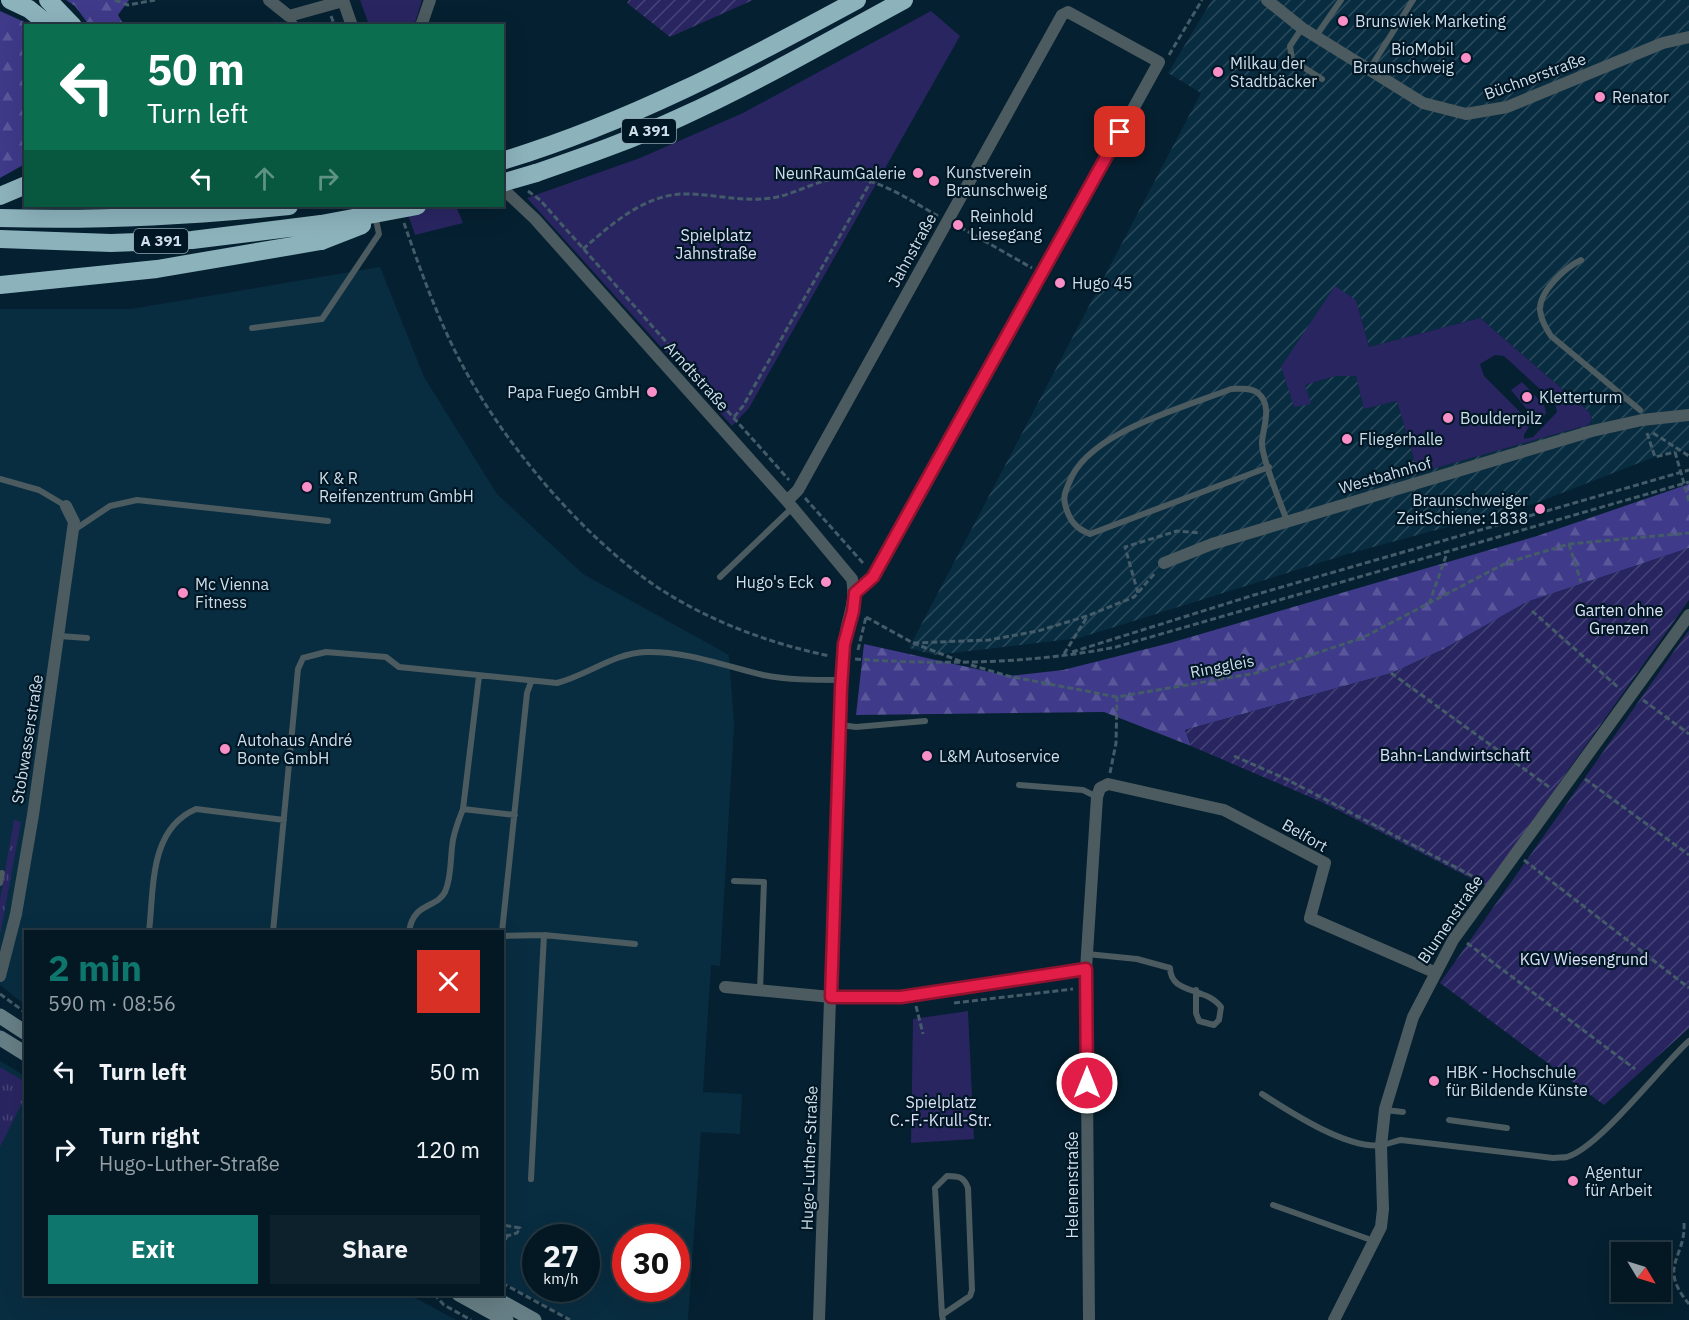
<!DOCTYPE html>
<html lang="en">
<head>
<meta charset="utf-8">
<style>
	:root { --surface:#041824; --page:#0d212c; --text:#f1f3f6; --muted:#97a0a6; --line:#253741; --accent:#0f766e }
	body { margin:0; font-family:"IBM Plex Sans",sans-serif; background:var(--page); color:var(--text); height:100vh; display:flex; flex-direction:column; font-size:22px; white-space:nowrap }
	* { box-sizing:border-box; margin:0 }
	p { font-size:20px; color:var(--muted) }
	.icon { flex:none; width:33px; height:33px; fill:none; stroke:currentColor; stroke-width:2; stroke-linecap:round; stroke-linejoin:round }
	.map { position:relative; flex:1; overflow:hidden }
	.sheet { position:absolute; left:24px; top:930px; width:480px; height:366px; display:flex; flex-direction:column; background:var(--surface); border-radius:0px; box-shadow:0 6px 24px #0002,0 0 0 2px var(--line) }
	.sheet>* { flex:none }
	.guide { position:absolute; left:24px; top:24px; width:480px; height:183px; border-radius:0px; box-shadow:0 6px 24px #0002,0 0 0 2px var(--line); background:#0b6e4f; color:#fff; overflow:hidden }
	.needle { width:39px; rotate:128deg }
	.controls { position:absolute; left:1611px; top:1242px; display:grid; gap:12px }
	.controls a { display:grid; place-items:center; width:60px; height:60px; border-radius:0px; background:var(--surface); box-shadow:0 6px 24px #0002,0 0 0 2px var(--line); font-size:30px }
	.speed { position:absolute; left:522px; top:1224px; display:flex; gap:12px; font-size:30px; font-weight:700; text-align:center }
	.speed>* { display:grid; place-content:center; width:78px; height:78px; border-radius:50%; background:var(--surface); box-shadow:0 6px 24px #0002,0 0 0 2px var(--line); line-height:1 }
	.speed small { font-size:15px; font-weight:400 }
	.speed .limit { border:9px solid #d22; background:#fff; color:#111 }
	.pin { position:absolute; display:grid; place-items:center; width:51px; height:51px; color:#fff; margin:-26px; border-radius:12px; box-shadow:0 3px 9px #0006 }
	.me { position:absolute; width:66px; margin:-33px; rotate:0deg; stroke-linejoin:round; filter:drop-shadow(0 0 4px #0008) }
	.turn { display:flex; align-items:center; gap:21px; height:126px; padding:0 24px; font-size:27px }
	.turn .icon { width:78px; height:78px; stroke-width:2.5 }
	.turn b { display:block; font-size:42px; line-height:51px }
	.lanes { display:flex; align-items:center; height:57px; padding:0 24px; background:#0003; justify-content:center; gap:30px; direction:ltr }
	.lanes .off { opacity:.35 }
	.round { display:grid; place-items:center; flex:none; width:63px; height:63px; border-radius:0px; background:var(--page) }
	.overview { display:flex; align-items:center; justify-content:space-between; height:102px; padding:0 24px }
	h1 { font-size:36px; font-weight:700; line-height:45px; color:var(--accent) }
	.button { display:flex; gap:12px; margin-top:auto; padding:12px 24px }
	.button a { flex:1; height:69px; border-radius:0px; background:var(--accent); color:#fff; font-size:24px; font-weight:700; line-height:69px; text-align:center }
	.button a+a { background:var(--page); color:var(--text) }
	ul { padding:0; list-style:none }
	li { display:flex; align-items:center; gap:18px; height:78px; padding:0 24px }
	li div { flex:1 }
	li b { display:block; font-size:22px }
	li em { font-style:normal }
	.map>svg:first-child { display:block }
	.built { fill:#092d40; fill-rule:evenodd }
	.industrial { fill:url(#industrial-furrows); fill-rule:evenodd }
	.grass { fill:url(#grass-tufts) }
	.forest { fill:url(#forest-firs) }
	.park { fill:#292561; fill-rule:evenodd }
	.garden { fill:url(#garden-furrows) }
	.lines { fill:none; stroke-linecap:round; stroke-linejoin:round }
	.path { stroke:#445b69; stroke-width:3; stroke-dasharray:6 3; stroke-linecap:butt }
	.lane { stroke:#4c5b5f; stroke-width:6 }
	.street { stroke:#4c5b5f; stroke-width:12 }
	.secondary { stroke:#667e85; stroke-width:15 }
	.highway { stroke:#8cb2bc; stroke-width:18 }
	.path-bridge { stroke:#445b69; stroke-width:3; stroke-dasharray:6 3; stroke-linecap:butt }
	.highway-bridge { stroke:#8cb2bc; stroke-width:18 }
	.route-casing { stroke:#92132f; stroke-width:15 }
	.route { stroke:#e11d48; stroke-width:10 }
	.poi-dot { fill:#fa8fc8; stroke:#001726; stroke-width:2 }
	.labels { text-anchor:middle; stroke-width:4.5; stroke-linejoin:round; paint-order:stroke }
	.shield { fill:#001726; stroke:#91a2ae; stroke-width:1.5 }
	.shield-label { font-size:15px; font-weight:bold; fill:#cfdee9 }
	.poi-label { font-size:16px; fill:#cfdee9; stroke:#001726; text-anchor:start }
	.street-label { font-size:16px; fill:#cfdee9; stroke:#001726 }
	.park-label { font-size:16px; fill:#dee0f7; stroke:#001726 }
</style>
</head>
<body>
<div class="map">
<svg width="1689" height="1320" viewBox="0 0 1689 1320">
	<defs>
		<pattern id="industrial-furrows" width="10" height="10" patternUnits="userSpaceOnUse" patternTransform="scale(1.5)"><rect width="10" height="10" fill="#092d40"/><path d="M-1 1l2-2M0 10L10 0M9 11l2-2" fill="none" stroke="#2c4b5c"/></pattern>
		<pattern id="grass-tufts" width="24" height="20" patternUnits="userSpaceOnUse" patternTransform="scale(1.5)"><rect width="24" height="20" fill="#292561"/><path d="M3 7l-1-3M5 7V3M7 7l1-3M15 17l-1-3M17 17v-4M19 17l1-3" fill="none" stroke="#474478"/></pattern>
		<pattern id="forest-firs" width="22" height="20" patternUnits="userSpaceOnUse" patternTransform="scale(1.5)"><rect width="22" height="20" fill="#3f3a89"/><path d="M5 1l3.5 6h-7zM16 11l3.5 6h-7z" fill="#5a569a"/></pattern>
		<pattern id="garden-furrows" width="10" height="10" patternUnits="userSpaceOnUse" patternTransform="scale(1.5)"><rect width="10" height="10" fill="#292561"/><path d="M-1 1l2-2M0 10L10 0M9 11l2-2" fill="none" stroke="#474478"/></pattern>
	</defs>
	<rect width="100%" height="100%" fill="#052030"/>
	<path class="built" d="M 380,267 L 424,377 L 497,494 L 583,574 L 729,655 L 734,726 L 720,966 L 711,965 L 703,1092 L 742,1094 L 740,1134 L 701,1132 L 688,1320 L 571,1320 L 503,1282 L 502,932 L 26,932 L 25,1005 L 0,985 L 0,309 L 131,309 ZM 536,1238 L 586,1238 L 586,1288 L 536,1288 ZM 626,1238 L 676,1238 L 676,1288 L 626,1288 Z
		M 0,1061 L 25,1076 L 26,1294 L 410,1295 L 456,1320 L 0,1320 Z"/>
	<path class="industrial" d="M 1212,0 L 1689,0 L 1689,450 L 1662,454 L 1536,503 L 1351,553 L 1079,638 L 935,655 L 909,648 L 1201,93 L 1168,73 ZM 1356,300 L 1369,347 L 1480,318 L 1589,412 L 1592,419 L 1588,425 L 1418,473 L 1397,401 L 1364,409 L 1356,375 L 1335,376 L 1305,385 Z"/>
	<path class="grass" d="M 14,820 L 21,822 L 0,935 L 0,900 Z
		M 0,1067 L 25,1082 L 25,1097 L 0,1147 Z"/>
	<path class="forest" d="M 66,0 L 129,0 L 118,15 L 124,25 L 89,25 L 75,6 Z
		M 0,11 L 31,25 L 26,26 L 25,164 L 0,178 Z
		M 1689,484 L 1689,548 L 1527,602 L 1444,649 L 1392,673 L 1185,730 L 1191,746 L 1104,712 L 856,715 L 864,644 L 1008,676 L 1063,670 L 1170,643 L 1537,536 Z"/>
	<path class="park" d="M 360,0 L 422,0 L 414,26 L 369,25 Z
		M 931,11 L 960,36 L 749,408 L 732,426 L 527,198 L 640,158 L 743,113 Z
		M 405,206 L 456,206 L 463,223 L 415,235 Z
		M 1335,286 L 1356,300 L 1369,347 L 1480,318 L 1589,412 L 1592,419 L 1588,425 L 1418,473 L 1397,401 L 1364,409 L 1356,376 L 1335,376 L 1305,385 L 1311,404 L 1294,407 L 1281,367 ZM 1495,355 L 1504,356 L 1555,403 L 1557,412 L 1533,437 L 1524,439 L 1524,435 L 1531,423 L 1484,376 L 1480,364 Z
		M 1522,382 L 1544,405 L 1546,413 L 1542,419 L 1534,418 L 1511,390 Z
		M 968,1011 L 974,1139 L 911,1143 L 913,1019 Z"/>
	<path class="garden" d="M 629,0 L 753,0 L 670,37 L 627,3 Z
		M 1689,548 L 1689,600 L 1486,886 L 1324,803 L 1191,746 L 1185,730 L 1392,673 L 1444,649 L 1527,602 Z
		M 1689,630 L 1689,1028 L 1604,1105 L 1440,983 Z"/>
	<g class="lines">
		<path class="path" d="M 115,0 L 128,5 L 155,0
			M 331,16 L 335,26
			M 1169,55 L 1202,0
			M 528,191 L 540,200 L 789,480
			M 404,223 C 421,272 440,325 465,370 C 504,441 568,518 631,568 C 687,613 761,642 830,656
			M 960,227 L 1032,268
			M 583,249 C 613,223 647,192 690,194 C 717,195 744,202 772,198 C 798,194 824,175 851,178 C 882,180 911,201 938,216
			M 734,417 L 743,406 L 870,183
			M 1647,433 L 1655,457 L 1675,452
			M 1653,433 L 1689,456
			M 805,498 L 863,563
			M 1569,544 L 1581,582
			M 1138,593 L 1125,547 L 1177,531 L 1201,533
			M 1429,604 L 1447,553
			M 1532,611 L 1620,689
			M 866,617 L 913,643 L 989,640 L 1038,631 L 1087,616 L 1134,597 L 1156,572
			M 913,643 L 962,662
			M 858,650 L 866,617
			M 1072,652 L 1254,595 L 1689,470
			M 1064,654 L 1087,617
			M 855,659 C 942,665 1029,664 1116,647 L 1689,482
			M 971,665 L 1008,676 L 1117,697 L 1256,673 L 1362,638 L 1506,563 L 1569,544 L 1689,533
			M 1391,673 L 1549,787
			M 1643,700 L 1689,734
			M 1234,756 L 1286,779 L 1482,881
			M 1110,773 L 1116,743 L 1117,697
			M 1585,779 L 1689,855
			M 1524,860 L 1689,988
			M 1467,943 L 1635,1069
			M 0,994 L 26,1013
			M 954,1003 L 1073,989
			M 916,1006 L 923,1034
			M 1684,1223 C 1686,1258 1657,1266 1689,1304
			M 502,1248 L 507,1236 L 503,1225 L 520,1228 L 517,1233 L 507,1236
			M 502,1283 L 570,1320
			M 434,1294 L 444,1305 L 471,1320"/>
		<path class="lane" d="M 289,17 L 297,26
			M 1302,28 L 1290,46 L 1292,60 L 1322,79
			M 1316,36 L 1341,0
			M 1369,70 L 1413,0
			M 1581,260 C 1566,267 1539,291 1540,310 C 1541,320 1546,328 1551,336 L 1640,410
			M 252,328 L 322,319 L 379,234 L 375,215
			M 1269,467 L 1090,534 C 1075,528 1069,520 1065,504 C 1063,496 1066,490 1069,483 C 1087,432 1183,408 1231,389 C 1239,389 1251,387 1258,393 C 1273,406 1263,427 1262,442 C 1261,457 1281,504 1287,521
			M 0,479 L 39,490 L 66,506
			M 74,530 L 110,506 L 137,500 L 328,521
			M 720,577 L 792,508
			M 59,636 L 87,638
			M 479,676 L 463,809 L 515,815
			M 840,725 L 856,727 L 925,721
			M 1019,785 L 1083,790 L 1097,797
			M 734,881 L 764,882 L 760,990
			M 0,883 L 2,873
			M 149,932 C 154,888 149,829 196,809 L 284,820
			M 273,932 L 298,669 L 303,658 L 326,652 L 386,657 L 399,667 L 557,683 C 588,675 614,653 646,652 C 686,651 725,666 763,675 C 787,680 816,680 840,680
			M 409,932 C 413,902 436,909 445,892 C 452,877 450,856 453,840 C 455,829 459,819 463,809
			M 502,932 L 527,693 L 531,682
			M 502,936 L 544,935 L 635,944
			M 1087,954 L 1137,959 L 1170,968 C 1171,995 1205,986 1221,1007 L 1219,1020 L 1214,1025 L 1199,1021 L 1196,1013 L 1196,990
			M 1262,1094 C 1290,1112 1348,1150 1382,1145 C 1388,1144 1395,1141 1401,1140 L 1553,1158 C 1558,1157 1563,1158 1567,1157 C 1600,1147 1660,1067 1689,1041
			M 1385,1110 L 1403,1112
			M 1449,1120 L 1507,1128
			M 531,1179 L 544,935
			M 1273,1205 L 1374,1241
			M 942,1315 L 970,1296 L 972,1290 L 968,1188 C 964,1177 959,1176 947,1176 L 935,1188 L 942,1315 L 943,1320"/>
		<path class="street" d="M 269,0 L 289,16 L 343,1
			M 343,0 L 352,26
			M 1267,0 L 1302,28 L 1423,103 L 1466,114 L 1507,107 L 1663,43 L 1689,37
			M 421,26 L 430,0
			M 502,188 L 535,219 L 787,501 L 852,579 C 856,600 850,611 846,631 C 843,647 842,663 841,680 L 819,1320
			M 787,501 L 798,490 L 1062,15 L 1068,12 L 1159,62 L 916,502 L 873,577 L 855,593
			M 1164,563 L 1212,544 L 1592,431 L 1642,420 L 1689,415
			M 0,976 L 16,914 L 33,815 L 74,522 L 66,506
			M 725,987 L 831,997 L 887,998 L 1086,969
			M 1089,1320 L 1086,969 L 1097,797 L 1100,788 L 1108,784 L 1224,810 L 1325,863 L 1310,918 L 1434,972
			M 1334,1320 L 1381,1227 L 1383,1209 L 1381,1146 L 1385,1109 L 1413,1017 L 1453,940 L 1689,615"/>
		<path class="secondary" d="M 0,1016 L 26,1033
			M 0,1038 L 26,1054
			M 459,1294 L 506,1320
			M 487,1294 L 534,1320"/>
		<path class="highway" d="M 10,0 L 29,9 L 50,26
			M 48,0 L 73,26
			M 502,161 C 630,122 741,63 857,0
			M 536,173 C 585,156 634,139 681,117 C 758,82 830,40 904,0
			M 0,196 L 26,185
			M 0,218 C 97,221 192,216 289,206
			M 0,239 L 111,243 L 192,240 L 321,224
			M 0,285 L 157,269 L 321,241"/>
		<path class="path-bridge" d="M 1675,452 L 1689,501"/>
		<path class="highway-bridge" d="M 502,183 L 536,173
			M 321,224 L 417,206
			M 321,241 L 362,225"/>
	</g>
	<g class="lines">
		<defs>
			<path id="route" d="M 1087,1083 L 1086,969 L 901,997 L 831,997 L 841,688 L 844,644 L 853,611 L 855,593 L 873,577 L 1120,132"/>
		</defs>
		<use href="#route" class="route-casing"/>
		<use href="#route" class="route"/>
	</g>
	<g class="poi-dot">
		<circle cx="1343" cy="21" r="6"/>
		<circle cx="1466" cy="58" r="6"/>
		<circle cx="1218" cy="72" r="6"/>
		<circle cx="1600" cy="97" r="6"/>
		<circle cx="918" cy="173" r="6"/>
		<circle cx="934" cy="181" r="6"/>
		<circle cx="958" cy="225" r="6"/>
		<circle cx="1060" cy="283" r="6"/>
		<circle cx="652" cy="392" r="6"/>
		<circle cx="1527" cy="397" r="6"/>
		<circle cx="1448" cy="418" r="6"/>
		<circle cx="1347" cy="439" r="6"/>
		<circle cx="307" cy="487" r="6"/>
		<circle cx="1540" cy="509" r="6"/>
		<circle cx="826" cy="582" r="6"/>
		<circle cx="183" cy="593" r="6"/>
		<circle cx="225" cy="749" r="6"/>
		<circle cx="927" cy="756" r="6"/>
		<circle cx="1434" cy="1081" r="6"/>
		<circle cx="1573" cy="1181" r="6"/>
	</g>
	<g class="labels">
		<g class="shield">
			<rect x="622" y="119" width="54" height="24" rx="4.5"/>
			<rect x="134" y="229" width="54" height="24" rx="4.5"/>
		</g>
		<g class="shield-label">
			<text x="649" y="136">A 391</text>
			<text x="161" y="246">A 391</text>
		</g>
		<g class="poi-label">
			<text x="1355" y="27">Brunswiek Marketing</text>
			<text x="1454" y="55" text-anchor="end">BioMobil<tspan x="1454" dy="18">Braunschweig</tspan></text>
			<text x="1230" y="69">Milkau der<tspan x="1230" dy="18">Stadtbäcker</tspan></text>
			<text x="1612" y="103">Renator</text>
			<text x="946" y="178">Kunstverein<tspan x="946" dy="18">Braunschweig</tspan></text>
			<text x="906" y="179" text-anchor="end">NeunRaumGalerie</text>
			<text x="970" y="222">Reinhold<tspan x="970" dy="18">Liesegang</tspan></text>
			<text x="1072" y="289">Hugo 45</text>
			<text x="640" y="398" text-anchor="end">Papa Fuego GmbH</text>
			<text x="1539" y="403">Kletterturm</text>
			<text x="1460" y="424">Boulderpilz</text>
			<text x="1359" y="445">Fliegerhalle</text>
			<text x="319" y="484">K &amp; R<tspan x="319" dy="18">Reifenzentrum GmbH</tspan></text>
			<text x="1528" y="506" text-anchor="end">Braunschweiger<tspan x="1528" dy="18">ZeitSchiene: 1838</tspan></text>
			<text x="814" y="588" text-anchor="end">Hugo's Eck</text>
			<text x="195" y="590">Mc Vienna<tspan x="195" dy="18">Fitness</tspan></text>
			<text x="237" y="746">Autohaus André<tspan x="237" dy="18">Bonte GmbH</tspan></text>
			<text x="939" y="762">L&amp;M Autoservice</text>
			<text x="1446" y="1078">HBK - Hochschule<tspan x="1446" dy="18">für Bildende Künste</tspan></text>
			<text x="1585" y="1178">Agentur<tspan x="1585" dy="18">für Arbeit</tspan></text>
		</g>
		<g class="street-label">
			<text transform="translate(1535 76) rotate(-20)" y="6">Büchnerstraße</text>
			<text transform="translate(912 250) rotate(-61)" y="6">Jahnstraße</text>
			<text transform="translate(697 376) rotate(48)" y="6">Arndtstraße</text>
			<text transform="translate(1385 475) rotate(-16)" y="6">Westbahnhof</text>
			<text transform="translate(1222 666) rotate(-11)" y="6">Ringgleis</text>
			<text transform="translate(27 739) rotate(-81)" y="6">Stobwasserstraße</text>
			<text transform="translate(1305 835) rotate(30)" y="6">Belfort</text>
			<text transform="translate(1450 919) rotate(-56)" y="6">Blumenstraße</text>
			<text transform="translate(809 1158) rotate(-88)" y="6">Hugo-Luther-Straße</text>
			<text transform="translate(1072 1185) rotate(-90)" y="6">Helenenstraße</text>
		</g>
		<g class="park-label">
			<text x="716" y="241">Spielplatz<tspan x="716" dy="18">Jahnstraße</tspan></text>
			<text x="1619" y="616">Garten ohne<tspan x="1619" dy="18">Grenzen</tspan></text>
			<text x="1455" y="761">Bahn-Landwirtschaft</text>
			<text x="1584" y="965">KGV Wiesengrund</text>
			<text x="941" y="1108">Spielplatz<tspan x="941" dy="18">C.-F.-Krull-Str.</tspan></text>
		</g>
	</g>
</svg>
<div class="controls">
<a><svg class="needle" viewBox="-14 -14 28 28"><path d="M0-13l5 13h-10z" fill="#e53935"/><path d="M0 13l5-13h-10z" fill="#97a0a6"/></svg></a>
</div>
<div class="speed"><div>27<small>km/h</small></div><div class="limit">30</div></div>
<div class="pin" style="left:1120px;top:132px;background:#d93025"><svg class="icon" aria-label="arrive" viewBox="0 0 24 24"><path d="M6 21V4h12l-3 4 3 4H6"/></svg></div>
<svg class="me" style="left:1087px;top:1083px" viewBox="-20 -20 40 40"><circle r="17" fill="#e11d48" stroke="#fff" stroke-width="3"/><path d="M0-11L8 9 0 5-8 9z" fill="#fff"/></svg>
<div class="guide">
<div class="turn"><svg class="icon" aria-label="left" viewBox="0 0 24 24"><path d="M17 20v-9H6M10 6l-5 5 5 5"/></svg><div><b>50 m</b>Turn left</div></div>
<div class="lanes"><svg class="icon" aria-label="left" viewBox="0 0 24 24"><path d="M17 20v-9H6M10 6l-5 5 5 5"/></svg><svg class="icon off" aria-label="ahead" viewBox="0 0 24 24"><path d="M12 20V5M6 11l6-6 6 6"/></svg><svg class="icon off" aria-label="right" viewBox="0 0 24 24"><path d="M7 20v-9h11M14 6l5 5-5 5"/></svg></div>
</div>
<section class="sheet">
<div class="overview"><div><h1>2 min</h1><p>590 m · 08:56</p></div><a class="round" style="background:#d93025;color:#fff"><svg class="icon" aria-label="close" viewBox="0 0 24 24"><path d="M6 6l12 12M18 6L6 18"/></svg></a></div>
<ul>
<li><svg class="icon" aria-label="left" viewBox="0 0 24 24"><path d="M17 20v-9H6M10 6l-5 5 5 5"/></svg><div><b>Turn left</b></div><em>50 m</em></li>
<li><svg class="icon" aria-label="right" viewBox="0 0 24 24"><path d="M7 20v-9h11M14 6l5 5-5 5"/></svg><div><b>Turn right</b><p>Hugo-Luther-Straße</p></div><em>120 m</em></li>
</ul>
<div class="button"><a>Exit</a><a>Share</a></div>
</section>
</div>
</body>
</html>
